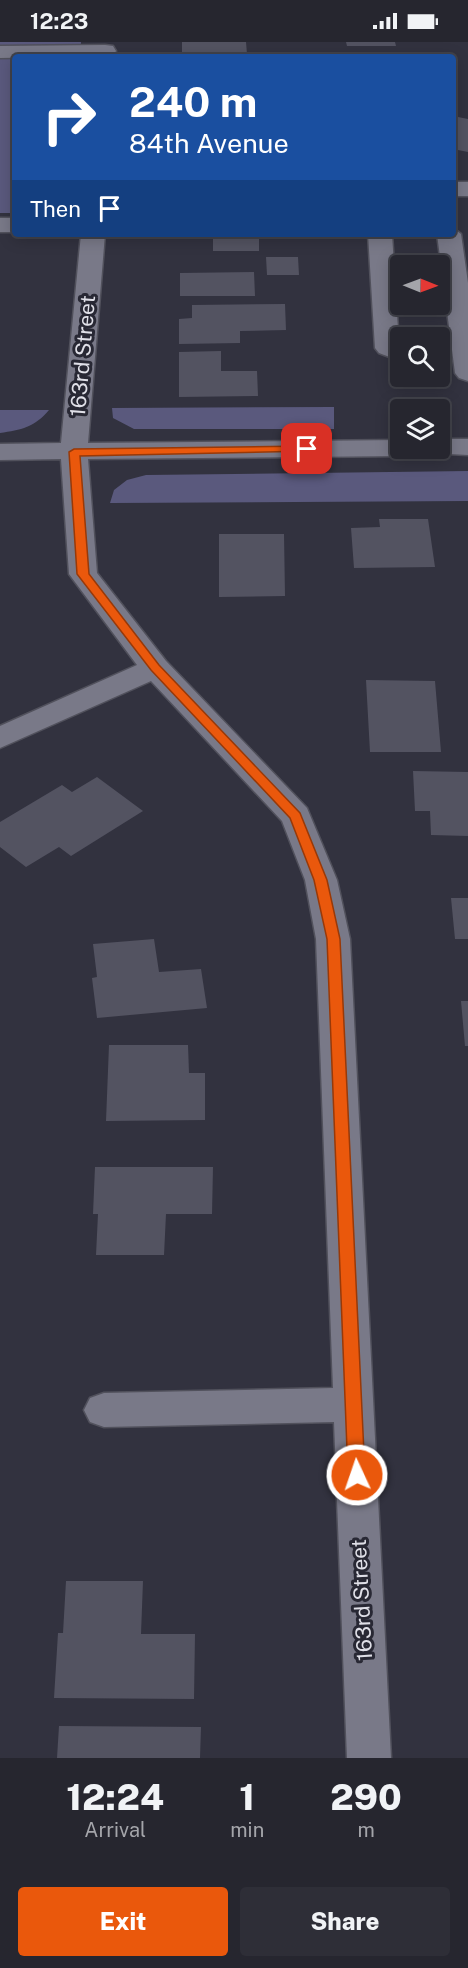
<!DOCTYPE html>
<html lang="en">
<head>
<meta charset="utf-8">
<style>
	:root { --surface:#26262f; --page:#2e2e37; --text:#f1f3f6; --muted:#a4a5aa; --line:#42434b; --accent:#ea580c }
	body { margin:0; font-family:"Public Sans",sans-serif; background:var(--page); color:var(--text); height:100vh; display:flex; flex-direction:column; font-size:22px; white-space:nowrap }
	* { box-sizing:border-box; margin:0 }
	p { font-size:20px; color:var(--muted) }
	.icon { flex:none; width:33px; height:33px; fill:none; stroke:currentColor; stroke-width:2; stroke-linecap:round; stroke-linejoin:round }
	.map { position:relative; height:1716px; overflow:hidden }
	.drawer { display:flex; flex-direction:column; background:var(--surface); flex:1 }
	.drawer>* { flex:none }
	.hud { position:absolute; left:12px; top:12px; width:444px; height:183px; border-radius:6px; box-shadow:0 3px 15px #0003,0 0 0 2px var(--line); background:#1a4fa0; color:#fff; overflow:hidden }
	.needle { width:39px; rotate:91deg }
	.controls { position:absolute; left:390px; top:213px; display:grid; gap:12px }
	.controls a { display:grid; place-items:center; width:60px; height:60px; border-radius:6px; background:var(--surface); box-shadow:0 3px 15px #0003,0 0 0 2px var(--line); font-size:30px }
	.pin { position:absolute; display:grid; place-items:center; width:51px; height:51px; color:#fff; margin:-26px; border-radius:12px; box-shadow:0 3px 9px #0006 }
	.me { position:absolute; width:66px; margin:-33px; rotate:357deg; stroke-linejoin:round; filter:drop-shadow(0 0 4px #0008) }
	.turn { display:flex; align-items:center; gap:21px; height:126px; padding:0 18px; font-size:27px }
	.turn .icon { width:78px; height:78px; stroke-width:2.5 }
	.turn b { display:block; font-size:42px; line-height:51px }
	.then { display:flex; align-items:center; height:57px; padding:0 18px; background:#0003; gap:12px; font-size:22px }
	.eta { display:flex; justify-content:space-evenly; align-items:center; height:102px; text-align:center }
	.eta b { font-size:36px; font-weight:800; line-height:42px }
	.action { display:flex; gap:12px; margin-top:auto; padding:12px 18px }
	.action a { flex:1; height:69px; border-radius:6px; background:var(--accent); color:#fff; font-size:24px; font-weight:800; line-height:69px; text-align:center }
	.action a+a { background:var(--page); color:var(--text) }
	.status { display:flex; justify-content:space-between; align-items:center; height:42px; padding:0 30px; background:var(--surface); direction:ltr }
	.status svg { height:16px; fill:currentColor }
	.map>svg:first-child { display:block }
	.green { fill:#5a597d }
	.building { fill:#535361 }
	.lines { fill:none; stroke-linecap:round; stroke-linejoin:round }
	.minor-casing { stroke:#51515c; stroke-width:3 }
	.minor { fill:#797988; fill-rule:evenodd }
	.route { fill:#ea580c; stroke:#983908; stroke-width:1.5 }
	.labels { text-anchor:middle; stroke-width:6; stroke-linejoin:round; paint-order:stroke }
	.street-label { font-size:21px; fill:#e0e0e8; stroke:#282834 }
</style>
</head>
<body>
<div class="status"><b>12:23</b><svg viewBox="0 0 49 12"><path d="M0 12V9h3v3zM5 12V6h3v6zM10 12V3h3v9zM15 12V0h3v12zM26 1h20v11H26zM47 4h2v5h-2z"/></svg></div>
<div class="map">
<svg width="468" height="1716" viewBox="0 0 468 1716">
	<rect width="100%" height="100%" fill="#32323f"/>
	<path class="green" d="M 0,0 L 81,0 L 80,15 L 15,15 L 15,171 L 0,171 Z
		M 334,365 L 334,387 L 134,387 L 113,376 L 112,366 Z
		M 0,368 L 49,368 C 35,385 21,388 0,391 Z
		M 468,429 L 468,459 L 110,461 L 114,448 L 127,438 L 146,433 Z"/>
	<path class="building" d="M 182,0 L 246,0 L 247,12 L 182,13 Z
		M 346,0 L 395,0 L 396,4 L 347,4 Z
		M 385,11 L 385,15 L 342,15 L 342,12 Z
		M 453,74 L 468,77 L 468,110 L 453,107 Z
		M 213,192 L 259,192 L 259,209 L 213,209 Z
		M 266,215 L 298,215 L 299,233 L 267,233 Z
		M 254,230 L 255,254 L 180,254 L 180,231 Z
		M 285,262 L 286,288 L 240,289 L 240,301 L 179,302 L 179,277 L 192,276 L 192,263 Z
		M 221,309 L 221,329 L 257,329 L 258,354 L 179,355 L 179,310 Z
		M 379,477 L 428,477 L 435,525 L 354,526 L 351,486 L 380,485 Z
		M 219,492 L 284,492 L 285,554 L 219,555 Z
		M 366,638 L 435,639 L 441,710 L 370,710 Z
		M 413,729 L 468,730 L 468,794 L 431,793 L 430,769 L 415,769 Z
		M 97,735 L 143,769 L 71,814 L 59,805 L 26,825 L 0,805 L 0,780 L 62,743 L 72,750 Z
		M 451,856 L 468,856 L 468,897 L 455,897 Z
		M 154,897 L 159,930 L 201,927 L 207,966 L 97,976 L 92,936 L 97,935 L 93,902 Z
		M 461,959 L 468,959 L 468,1004 L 465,1004 Z
		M 109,1003 L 188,1003 L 189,1031 L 205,1031 L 205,1078 L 106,1079 Z
		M 95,1125 L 213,1125 L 212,1172 L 166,1172 L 164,1213 L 96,1213 L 98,1172 L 93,1172 Z
		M 66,1539 L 143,1539 L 141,1592 L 195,1592 L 194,1657 L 54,1656 L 58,1591 L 63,1591 Z
		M 59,1684 L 201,1685 L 200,1716 L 57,1716 Z"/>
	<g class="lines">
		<defs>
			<path id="minor" d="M 105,3 L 113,4 L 116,9 L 113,14 L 0,16 L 0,4 Z
				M 453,140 L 468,140 L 468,154 L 453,154 Z
				M 0,176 L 15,176 L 15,190 L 0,190 Z
				M 453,186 L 461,192 L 468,241 L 468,339 L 459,336 L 455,331 L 437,192 L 453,192 Z
				M 81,192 L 105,192 L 88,401 L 400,398 L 400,406 L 413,406 L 410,412 L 400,414 L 88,417 L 97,531 L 166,619 L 307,766 L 337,838 L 350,897 L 391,1716 L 347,1716 L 334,1380 L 104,1385 L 90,1380 L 84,1368 L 90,1356 L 104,1351 L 333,1346 L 316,897 L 305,838 L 282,779 L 151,639 L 0,706 L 0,684 L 137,623 L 69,532 L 61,417 L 0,418 L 0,402 L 61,401 Z
				M 368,192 L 392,192 L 400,319 L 379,311 L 375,306 Z
				M 440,397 L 468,397 L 468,413 L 430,411 L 428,406 L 440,406 Z"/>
		</defs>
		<use href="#minor" class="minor-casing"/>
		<use href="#minor" class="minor"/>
	</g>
	<path class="route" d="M 307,404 L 311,405 L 311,409 L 80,414 L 89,532 L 159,623 L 300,771 L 327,838 L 340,897 L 365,1433 L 363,1438 L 357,1441 L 351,1438 L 348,1433 L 327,897 L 314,838 L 290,776 L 151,628 L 77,532 L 69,410 L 74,407 Z"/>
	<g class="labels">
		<g class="street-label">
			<text transform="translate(83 314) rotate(-85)" y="7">163rd Street</text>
			<text transform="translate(362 1558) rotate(-93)" y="7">163rd Street</text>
		</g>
	</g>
</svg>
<div class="controls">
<a><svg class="needle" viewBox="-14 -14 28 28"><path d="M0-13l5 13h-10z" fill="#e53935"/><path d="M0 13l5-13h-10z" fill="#a4a5aa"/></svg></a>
<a><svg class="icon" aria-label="search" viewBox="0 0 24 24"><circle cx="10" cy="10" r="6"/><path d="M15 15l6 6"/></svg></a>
<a><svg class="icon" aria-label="layers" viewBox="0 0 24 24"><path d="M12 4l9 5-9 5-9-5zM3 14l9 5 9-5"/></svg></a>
</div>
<div class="pin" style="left:307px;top:407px;background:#d93025"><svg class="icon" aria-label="arrive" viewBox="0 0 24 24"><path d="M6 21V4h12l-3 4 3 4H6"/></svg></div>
<svg class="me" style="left:357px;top:1433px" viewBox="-20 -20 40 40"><circle r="17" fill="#ea580c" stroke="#fff" stroke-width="3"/><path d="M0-11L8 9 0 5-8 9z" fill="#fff"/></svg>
<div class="hud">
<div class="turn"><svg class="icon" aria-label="right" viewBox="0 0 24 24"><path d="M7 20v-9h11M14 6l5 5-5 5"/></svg><div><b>240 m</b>84th Avenue</div></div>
<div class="then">Then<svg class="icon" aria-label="arrive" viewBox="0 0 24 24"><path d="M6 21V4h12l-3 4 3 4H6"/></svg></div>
</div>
</div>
<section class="drawer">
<div class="eta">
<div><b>12:24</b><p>Arrival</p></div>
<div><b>1</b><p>min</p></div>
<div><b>290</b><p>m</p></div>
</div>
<div class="action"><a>Exit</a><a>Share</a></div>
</section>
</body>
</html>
